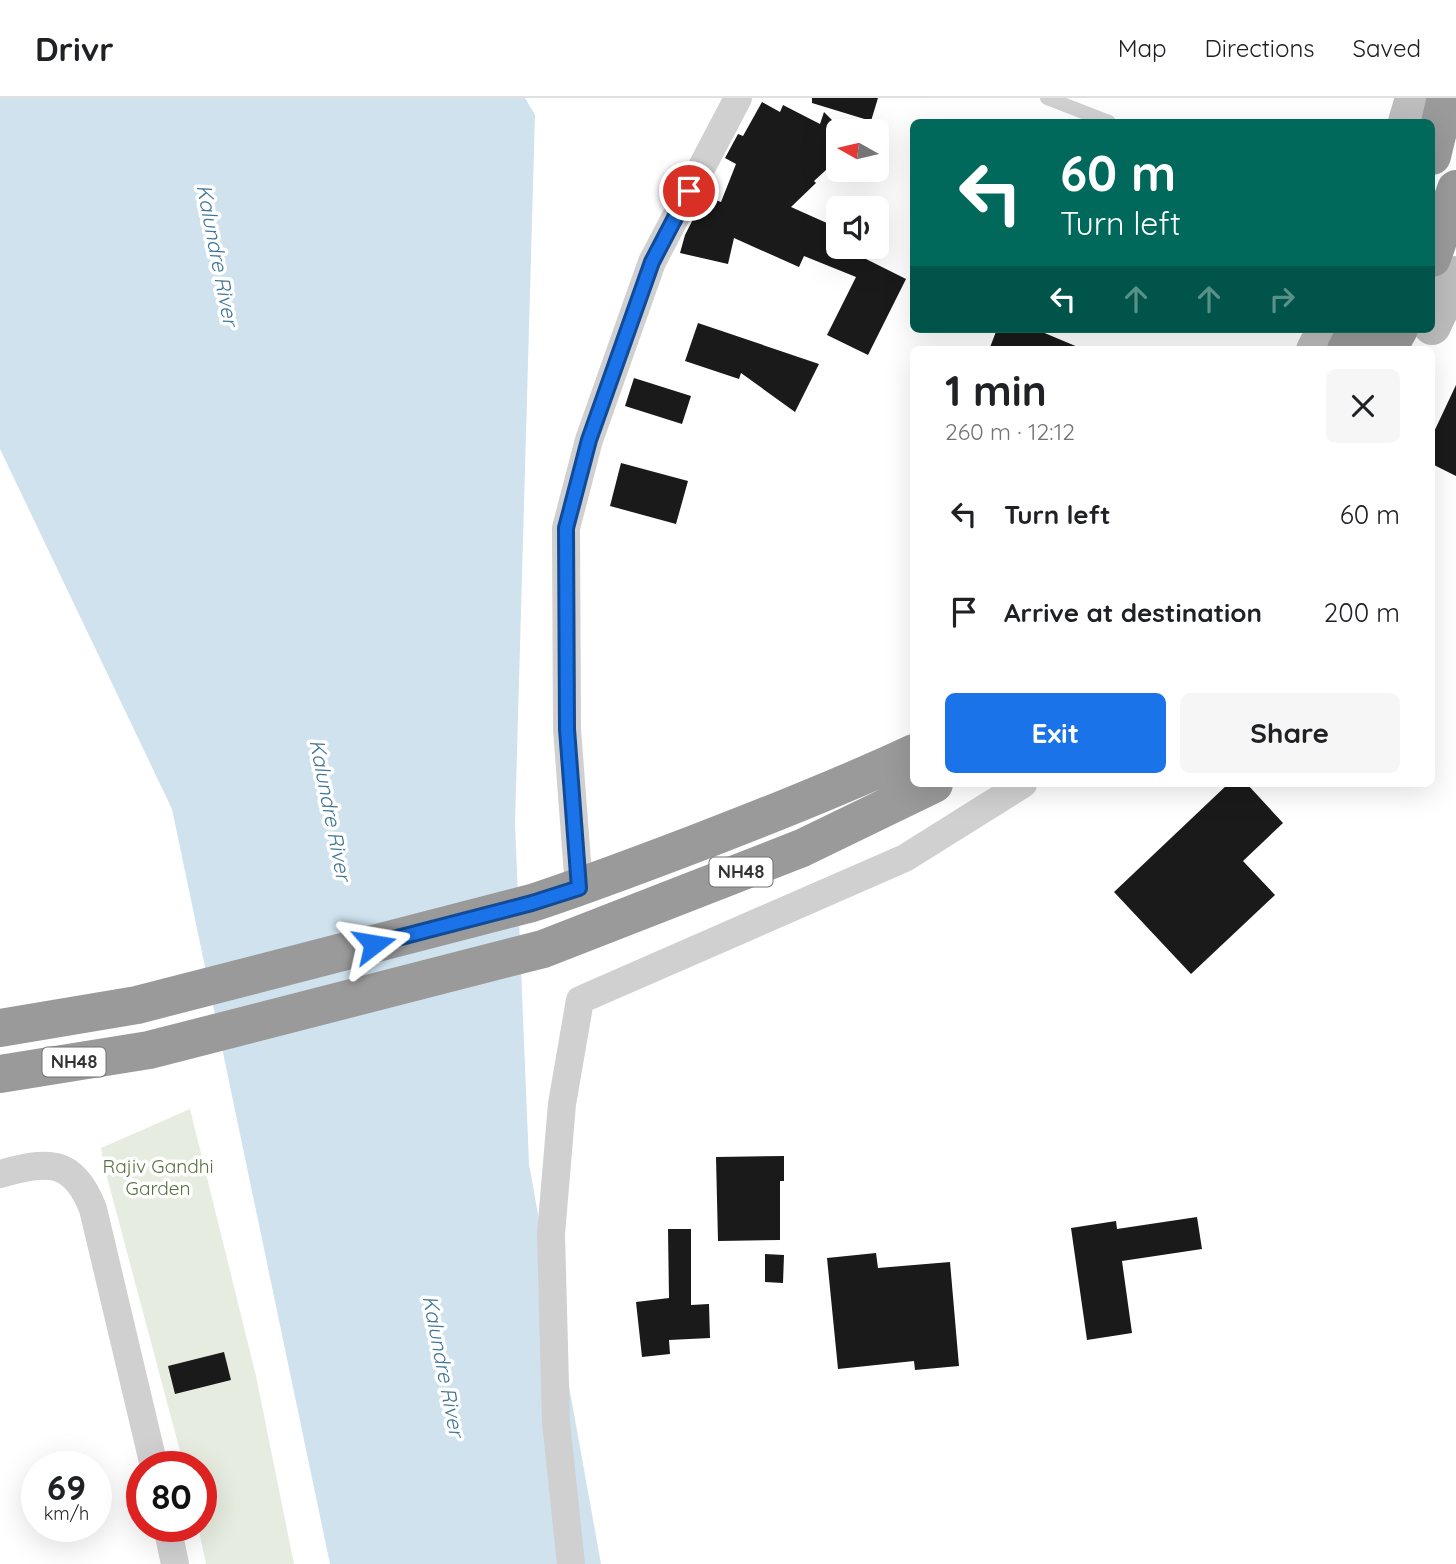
<!DOCTYPE html>
<html lang="en">
<head>
<meta charset="utf-8">
<style>
	:root { --surface:#fff; --page:#f6f6f6; --text:#202124; --muted:#757577; --line:#e0e0e0; --accent:#1a73e8 }
	body { margin:0; font-family:Quicksand,sans-serif; background:var(--page); color:var(--text); height:100vh; display:flex; flex-direction:column; font-size:26px; white-space:nowrap }
	* { box-sizing:border-box; margin:0 }
	p { font-size:23px; color:var(--muted) }
	.icon { flex:none; width:38px; height:38px; fill:none; stroke:currentColor; stroke-width:2; stroke-linecap:round; stroke-linejoin:round }
	.map { position:relative; flex:1; overflow:hidden }
	.drawer { position:absolute; left:910px; top:248px; width:525px; height:441px; display:flex; flex-direction:column; background:var(--surface); border-radius:10px; box-shadow:0 7px 28px #0002 }
	.drawer>* { flex:none }
	.guide { position:absolute; left:910px; top:21px; width:525px; height:214px; border-radius:10px; box-shadow:0 7px 28px #0002; background:#00695c; color:#fff; overflow:hidden }
	.needle { width:46px; rotate:278deg }
	.tools { position:absolute; left:826px; top:21px; display:grid; gap:14px }
	.tools a { display:grid; place-items:center; width:63px; height:63px; border-radius:10px; background:var(--surface); box-shadow:0 7px 28px #0002; font-size:35px }
	.speed { position:absolute; left:21px; top:1353px; display:flex; gap:14px; font-size:35px; font-weight:700; text-align:center }
	.speed>* { display:grid; place-content:center; width:91px; height:91px; border-radius:50%; background:var(--surface); box-shadow:0 7px 28px #0002; line-height:1 }
	.speed small { font-size:18px; font-weight:400 }
	.speed .limit { border:10px solid #d22; background:#fff; color:#111 }
	.pin { position:absolute; display:grid; place-items:center; width:60px; height:60px; color:#fff; margin:-30px; border:4px solid #fff; border-radius:50%; box-shadow:0 2px 7px #0007 }
	.me { position:absolute; width:77px; margin:-38px; rotate:76deg; stroke-linejoin:round; filter:drop-shadow(0 0 5px #0008) }
	.turn { display:flex; align-items:center; gap:24px; height:147px; padding:0 35px; font-size:32px }
	.turn .icon { width:91px; height:91px; stroke-width:2.5 }
	.turn b { display:block; font-size:49px; line-height:60px }
	.lanes { display:flex; align-items:center; height:66px; padding:0 35px; background:#0003; justify-content:center; gap:35px; direction:ltr }
	.lanes .off { opacity:.35 }
	.round { display:grid; place-items:center; flex:none; width:74px; height:74px; border-radius:10px; background:var(--page) }
	.head { display:flex; align-items:center; justify-content:space-between; height:119px; padding:0 35px }
	h1 { font-size:42px; font-weight:700; line-height:52px }
	.primary-button { display:flex; gap:14px; margin-top:auto; padding:14px 35px }
	.primary-button a { flex:1; height:80px; border-radius:10px; background:var(--accent); color:#fff; font-size:28px; font-weight:700; line-height:80px; text-align:center }
	.primary-button a+a { background:var(--page); color:var(--text) }
	ul { padding:0; list-style:none }
	li { display:flex; align-items:center; gap:21px; height:98px; padding:0 35px }
	li div { flex:1 }
	li b { display:block; font-size:26px }
	li em { font-style:normal }
	header { display:flex; align-items:center; gap:42px; box-sizing:border-box; height:98px; padding:0 35px; background:var(--surface); border-bottom:2px solid var(--line) }
	header strong { font-size:33px }
	nav { display:flex; gap:38px; margin-inline-start:auto; font-size:24px }
	.map>svg:first-child { display:block }
	.green { fill:#e6ecdf }
	.water { fill:#cfe2ee }
	.building { fill:#1a1a1a }
	.lines { fill:none; stroke-linecap:round; stroke-linejoin:round }
	.lane { stroke:#d0d0d0; stroke-width:14 }
	.street { stroke:#d0d0d0; stroke-width:28 }
	.secondary { stroke:#bdbdbd; stroke-width:38 }
	.highway { stroke:#9a9a9a; stroke-width:38 }
	.route-casing { stroke:#114b97; stroke-width:18 }
	.route { stroke:#1a73e8; stroke-width:12 }
	.labels { text-anchor:middle; stroke-width:7; stroke-linejoin:round; paint-order:stroke }
	.shield { fill:#fff; stroke:#707070; stroke-width:2 }
	.shield-label { font-size:18px; font-weight:bold; fill:#333 }
	.park-label { font-size:19px; fill:#56703f; stroke:#fff }
	.water-label { font-size:21px; font-style:italic; fill:#3f7597; stroke:#fff }
</style>
</head>
<body>
<header>
<strong>Drivr</strong>
<nav><a>Map</a><a>Directions</a><a>Saved</a></nav>
</header>
<div class="map">
<svg width="1456" height="1466" viewBox="0 0 1456 1466">
	<rect width="100%" height="100%" fill="#fff"/>
	<path class="green" d="M 190,1011 L 256,1278 L 294,1466 L 206,1466 L 198,1428 L 201,1428 L 201,1368 L 184,1368 L 104,1068 L 101,1050 Z"/>
	<path class="water" d="M 0,0 L 525,0 L 535,17 L 515,725 L 529,1066 L 601,1466 L 330,1466 L 172,711 L 0,351 Z"/>
	<path class="building" d="M 812,0 L 878,0 L 871,23 L 812,5 Z
		M 762,4 L 780,14 L 783,7 L 820,26 L 824,14 L 838,28 L 838,61 L 814,83 L 816,85 L 791,109 L 838,130 L 838,149 L 862,149 L 858,157 L 906,181 L 868,257 L 827,237 L 856,179 L 804,158 L 799,169 L 734,140 L 728,166 L 680,155 L 685,137 L 705,98 L 721,104 L 736,66 L 725,60 L 738,36 L 743,38 Z
		M 698,225 L 819,266 L 795,314 L 741,275 L 739,281 L 685,263 Z
		M 997,231 L 1035,231 L 1085,252 L 989,252 Z
		M 634,280 L 691,298 L 682,326 L 625,308 Z
		M 1456,287 L 1456,378 L 1432,366 L 1432,338 Z
		M 621,365 L 688,383 L 676,426 L 610,408 Z
		M 1228,686 L 1247,686 L 1283,725 L 1243,763 L 1275,797 L 1191,876 L 1114,794 Z
		M 784,1058 L 784,1083 L 780,1083 L 780,1142 L 718,1143 L 716,1059 Z
		M 1197,1119 L 1202,1151 L 1122,1163 L 1132,1235 L 1087,1242 L 1071,1130 L 1116,1123 L 1117,1131 Z
		M 668,1131 L 691,1131 L 691,1207 L 709,1206 L 710,1240 L 669,1242 L 670,1256 L 642,1259 L 636,1204 L 669,1200 Z
		M 876,1155 L 878,1170 L 950,1164 L 959,1268 L 915,1272 L 914,1263 L 838,1271 L 827,1160 Z
		M 765,1156 L 784,1157 L 783,1185 L 765,1184 Z
		M 224,1254 L 231,1282 L 175,1296 L 168,1268 Z"/>
	<g class="lines">
		<path class="lane" d="M 1047,0 L 1109,24"/>
		<path class="street" d="M 579,790 L 567,631 L 566,430 L 589,342 L 652,164 L 738,0
			M 0,1076 C 47,1063 73,1059 93,1111 L 154,1368
			M 167,1428 L 175,1466
			M 571,1466 L 556,1324 L 551,1136 L 562,1006 L 580,902 L 905,760 L 1023,686"/>
		<path class="secondary" d="M 1407,24 L 1414,0
			M 1432,228 L 1456,177
			M 1315,252 L 1326,231"/>
		<path class="highway" d="M 1432,58 L 1446,0
			M 1432,160 L 1456,91
			M 1346,252 L 1357,231
			M 1387,252 L 1399,231
			M 0,930 L 137,907 L 532,805 C 587,787 642,766 697,745 C 770,717 843,688 914,655
			M 0,976 L 149,952 L 543,851 L 802,750 L 934,686"/>
	</g>
	<g class="lines">
		<defs>
			<path id="route" d="M 374,846 L 532,805 L 579,790 L 567,631 L 566,430 L 589,342 L 652,164 L 689,93"/>
		</defs>
		<use href="#route" class="route-casing"/>
		<use href="#route" class="route"/>
	</g>
	<g class="labels">
		<g class="shield">
			<rect x="709.5" y="759.5" width="63" height="29" rx="5"/>
			<rect x="42.5" y="949.5" width="63" height="29" rx="5"/>
		</g>
		<g class="shield-label">
			<text x="741" y="780">NH48</text>
			<text x="74" y="970">NH48</text>
		</g>
		<g class="park-label">
			<text x="158" y="1075">Rajiv Gandhi<tspan x="158" dy="22">Garden</tspan></text>
		</g>
		<g class="water-label">
			<text transform="translate(217 157) rotate(79)" y="7">Kalundre River</text>
			<text transform="translate(330 712) rotate(79)" y="7">Kalundre River</text>
			<text transform="translate(443 1268) rotate(79)" y="7">Kalundre River</text>
		</g>
	</g>
</svg>
<div class="tools">
<a><svg class="needle" viewBox="-14 -14 28 28"><path d="M0-13l5 13h-10z" fill="#e53935"/><path d="M0 13l5-13h-10z" fill="#757577"/></svg></a>
<a><svg class="icon" aria-label="sound" viewBox="0 0 24 24"><path d="M4 9h4l5-4v14l-5-4H4zM17 9q2 3 0 6"/></svg></a>
</div>
<div class="speed"><div>69<small>km/h</small></div><div class="limit">80</div></div>
<div class="pin" style="left:689px;top:93px;background:#d93025"><svg class="icon" aria-label="arrive" viewBox="0 0 24 24"><path d="M6 21V4h12l-3 4 3 4H6"/></svg></div>
<svg class="me" style="left:374px;top:846px" viewBox="-20 -20 40 40"><path d="M0-17L14 15 0 8-14 15z" fill="#1a73e8" stroke="#fff" stroke-width="4"/></svg>
<div class="guide">
<div class="turn"><svg class="icon" aria-label="left" viewBox="0 0 24 24"><path d="M17 20v-9H6M10 6l-5 5 5 5"/></svg><div><b>60 m</b>Turn left</div></div>
<div class="lanes"><svg class="icon" aria-label="left" viewBox="0 0 24 24"><path d="M17 20v-9H6M10 6l-5 5 5 5"/></svg><svg class="icon off" aria-label="ahead" viewBox="0 0 24 24"><path d="M12 20V5M6 11l6-6 6 6"/></svg><svg class="icon off" aria-label="ahead" viewBox="0 0 24 24"><path d="M12 20V5M6 11l6-6 6 6"/></svg><svg class="icon off" aria-label="right" viewBox="0 0 24 24"><path d="M7 20v-9h11M14 6l5 5-5 5"/></svg></div>
</div>
<section class="drawer">
<div class="head"><div><h1>1 min</h1><p>260 m · 12:12</p></div><a class="round"><svg class="icon" aria-label="close" viewBox="0 0 24 24"><path d="M6 6l12 12M18 6L6 18"/></svg></a></div>
<ul>
<li><svg class="icon" aria-label="left" viewBox="0 0 24 24"><path d="M17 20v-9H6M10 6l-5 5 5 5"/></svg><div><b>Turn left</b></div><em>60 m</em></li>
<li><svg class="icon" aria-label="arrive" viewBox="0 0 24 24"><path d="M6 21V4h12l-3 4 3 4H6"/></svg><div><b>Arrive at destination</b></div><em>200 m</em></li>
</ul>
<div class="primary-button"><a>Exit</a><a>Share</a></div>
</section>
</div>
</body>
</html>
